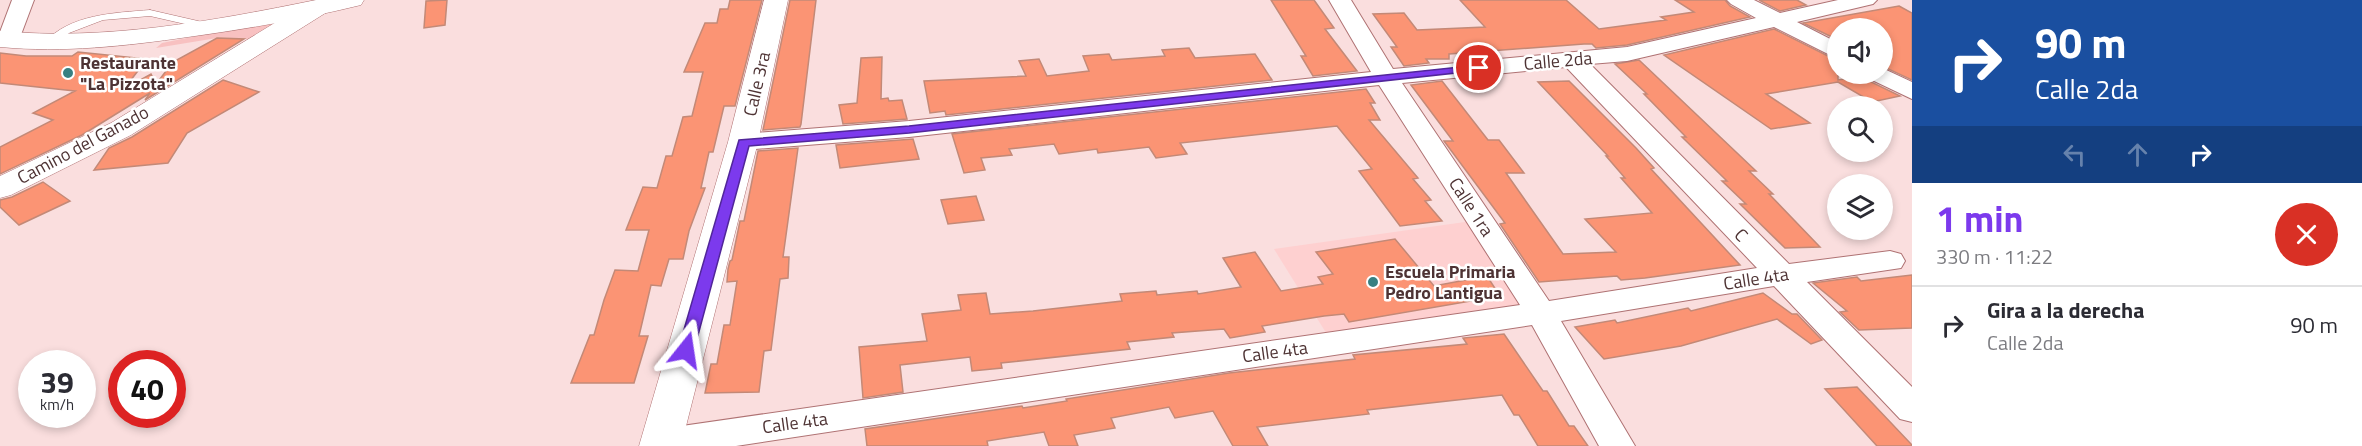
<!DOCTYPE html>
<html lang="es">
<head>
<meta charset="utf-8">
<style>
	:root { --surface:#fff; --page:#f7f7f7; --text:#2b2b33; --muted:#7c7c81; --line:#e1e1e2; --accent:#7c3aed }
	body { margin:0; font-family:"Titillium Web",sans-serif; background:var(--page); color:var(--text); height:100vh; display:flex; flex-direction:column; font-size:22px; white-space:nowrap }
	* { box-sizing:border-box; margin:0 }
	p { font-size:20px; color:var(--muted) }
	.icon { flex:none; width:33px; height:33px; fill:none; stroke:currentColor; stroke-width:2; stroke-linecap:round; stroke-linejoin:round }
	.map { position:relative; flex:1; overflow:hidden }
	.details { display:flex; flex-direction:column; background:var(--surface); width:450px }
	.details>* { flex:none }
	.banner { background:#1a4fa0; color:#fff; overflow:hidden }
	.buttons { position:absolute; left:1827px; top:18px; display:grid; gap:12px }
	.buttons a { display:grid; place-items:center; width:66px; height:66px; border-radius:50%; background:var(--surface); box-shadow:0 3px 9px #0003; font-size:30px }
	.speed { position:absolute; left:18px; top:350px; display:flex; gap:12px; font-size:30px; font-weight:700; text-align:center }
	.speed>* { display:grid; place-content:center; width:78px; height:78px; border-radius:50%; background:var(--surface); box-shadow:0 3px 9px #0003; line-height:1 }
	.speed small { font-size:15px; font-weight:400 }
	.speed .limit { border:9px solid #d22; background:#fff; color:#111 }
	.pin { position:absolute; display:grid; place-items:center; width:51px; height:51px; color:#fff; margin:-26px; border:3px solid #fff; border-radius:50%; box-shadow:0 2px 6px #0007 }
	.me { position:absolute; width:66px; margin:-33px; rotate:15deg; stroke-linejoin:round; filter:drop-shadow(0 0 4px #0008) }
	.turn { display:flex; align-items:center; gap:21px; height:126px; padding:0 24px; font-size:27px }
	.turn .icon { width:78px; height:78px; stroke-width:2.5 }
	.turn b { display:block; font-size:42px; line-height:51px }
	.lanes { display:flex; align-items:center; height:57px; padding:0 24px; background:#0003; justify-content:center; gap:30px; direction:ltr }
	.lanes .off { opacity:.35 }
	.round { display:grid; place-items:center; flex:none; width:63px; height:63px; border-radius:32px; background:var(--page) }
	.headline { display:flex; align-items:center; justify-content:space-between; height:102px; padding:0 24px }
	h1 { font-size:36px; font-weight:700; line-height:45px; color:var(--accent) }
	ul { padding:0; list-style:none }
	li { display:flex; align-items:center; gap:18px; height:78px; padding:0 24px; border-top:2px solid var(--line) }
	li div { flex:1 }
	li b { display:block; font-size:22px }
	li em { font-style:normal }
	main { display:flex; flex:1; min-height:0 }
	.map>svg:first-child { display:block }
	.built { fill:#fed0d0 }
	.green { fill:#f8c1c1 }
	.building { fill:#fb9474; stroke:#c38977; stroke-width:1.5 }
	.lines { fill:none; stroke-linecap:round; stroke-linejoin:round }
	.service-casing { stroke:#af7273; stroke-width:1 }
	.minor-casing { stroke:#af7273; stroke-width:2 }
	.tertiary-casing { stroke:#af7273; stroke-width:1 }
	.secondary-casing { stroke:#af7273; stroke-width:1 }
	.service { fill:#fff; fill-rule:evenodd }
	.minor { fill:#fff; fill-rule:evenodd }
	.tertiary { fill:#fff; fill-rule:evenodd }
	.secondary { fill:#fff; fill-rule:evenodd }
	.route { fill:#7c3aed; stroke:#51269a; stroke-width:1.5 }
	.poi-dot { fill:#378082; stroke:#fff; stroke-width:2 }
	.labels { text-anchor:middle; stroke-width:5; stroke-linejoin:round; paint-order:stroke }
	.street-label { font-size:18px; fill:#4e3334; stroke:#fff }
	.poi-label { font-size:18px; font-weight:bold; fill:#4e3334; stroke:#fff; text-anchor:start }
</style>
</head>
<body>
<main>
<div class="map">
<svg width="1912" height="446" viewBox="0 0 1912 446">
	<rect width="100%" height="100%" fill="#fadede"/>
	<path class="built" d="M 1479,220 L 1541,313 L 1333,344 L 1274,249 Z"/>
	<path class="green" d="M 286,18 L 251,39 L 217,38 L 156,48 L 162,43 Z"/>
	<path class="building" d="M 447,0 L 445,25 L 424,28 L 426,1 Z
		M 730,0 L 762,0 L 735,106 L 724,106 L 713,152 L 709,152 L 701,188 L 705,188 L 689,231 L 683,259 L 669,259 L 661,286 L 651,285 L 639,336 L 648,336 L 634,383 L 571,383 L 590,335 L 594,335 L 604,300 L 615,270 L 638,271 L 649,230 L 626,230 L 643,187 L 657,188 L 666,156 L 672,156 L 683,117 L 692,116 L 703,72 L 684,72 L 705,23 L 717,23 L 720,9 L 728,9 Z
		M 790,0 L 816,0 L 801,124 L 800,127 L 763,130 Z
		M 1271,0 L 1314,0 L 1334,28 L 1325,29 L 1357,71 L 1313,76 L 1301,56 L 1306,56 Z
		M 1460,0 L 1566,0 L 1599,29 L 1666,20 L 1661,17 L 1694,12 L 1675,0 L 1725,0 L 1730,6 L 1750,17 L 1627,45 L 1596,48 L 1592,44 L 1584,44 L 1449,54 L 1449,59 L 1426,59 L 1429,63 L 1404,66 L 1391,47 L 1397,47 L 1373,14 L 1404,13 L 1417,30 L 1485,27 Z
		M 1759,0 L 1797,0 L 1806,5 L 1780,11 Z
		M 1899,6 L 1912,13 L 1912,80 L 1882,66 L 1882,28 L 1838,28 L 1838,40 L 1803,23 Z
		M 1774,29 L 1838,61 L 1838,80 L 1864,76 L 1869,81 L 1900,96 L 1872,102 L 1838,82 L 1766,94 L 1810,123 L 1771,129 L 1664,55 Z
		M 217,38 L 244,39 L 145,100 L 150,93 L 82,135 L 0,174 L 0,147 L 53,120 L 33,113 L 75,91 L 0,83 L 0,53 L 26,56 L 72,56 L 78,52 L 147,59 L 124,89 L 151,74 L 156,84 L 173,62 Z
		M 1189,48 L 1195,58 L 1255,54 L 1272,80 L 946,115 L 945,111 L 930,113 L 924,81 L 1026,76 L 1019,61 L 1039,59 L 1047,76 L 1089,71 L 1083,56 L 1109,54 L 1112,60 L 1165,56 L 1162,50 Z
		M 882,57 L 881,99 L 888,98 L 889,101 L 902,100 L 907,119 L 843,124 L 839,105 L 857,103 L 861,58 Z
		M 1639,60 L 1756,171 L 1749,171 L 1773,194 L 1769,194 L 1820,247 L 1785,248 L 1740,204 L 1746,204 L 1722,181 L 1727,181 L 1682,137 L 1686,137 L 1644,94 L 1647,94 L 1615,64 Z
		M 223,80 L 259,92 L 187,133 L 168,163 L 94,170 L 109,148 L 132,137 Z
		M 1442,81 L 1488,140 L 1499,140 L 1524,173 L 1506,173 L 1563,254 L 1616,252 L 1585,219 L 1652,213 L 1621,178 L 1625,178 L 1606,156 L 1608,156 L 1538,82 L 1569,81 L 1636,148 L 1654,168 L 1651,169 L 1740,265 L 1645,278 L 1621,280 L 1617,276 L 1539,282 L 1500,224 L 1505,223 L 1444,141 L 1453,141 L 1411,85 Z
		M 1366,89 L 1375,103 L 1370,103 L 1380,120 L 1369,120 L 1418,178 L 1413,179 L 1431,200 L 1425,201 L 1442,221 L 1400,226 L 1359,171 L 1372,169 L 1337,126 L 1180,143 L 1187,154 L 1156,158 L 1149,147 L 1098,153 L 1097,149 L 1059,154 L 1054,144 L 1009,149 L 1012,155 L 981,158 L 985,170 L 964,173 L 952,134 Z
		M 913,139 L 919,159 L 840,168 L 836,145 Z
		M 798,148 L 783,257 L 789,257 L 788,278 L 780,279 L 771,350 L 764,351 L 759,392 L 705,393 L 711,364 L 717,364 L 724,325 L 730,325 L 737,281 L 727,282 L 728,269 L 730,261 L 732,260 L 740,221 L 744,221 L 758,151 Z
		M 43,182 L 70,201 L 19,225 L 0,207 L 0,200 L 12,197 Z
		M 976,196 L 984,220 L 948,224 L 941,200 Z
		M 1395,239 L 1434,286 L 1487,276 L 1500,296 L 1349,322 L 1344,314 L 1324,316 L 1262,326 L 1265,332 L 1230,338 L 1224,329 L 1172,333 L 1174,337 L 1127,342 L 1130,349 L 1001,363 L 1002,368 L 972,371 L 970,357 L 900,365 L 903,392 L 863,398 L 859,347 L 927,341 L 922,314 L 961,310 L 958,295 L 986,293 L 990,314 L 1033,311 L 1122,301 L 1120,294 L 1156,291 L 1157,295 L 1197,291 L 1198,294 L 1241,287 L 1223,258 L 1255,252 L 1281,291 L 1323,284 L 1318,277 L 1333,274 L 1316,252 Z
		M 1912,275 L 1912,328 L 1859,330 L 1840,312 L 1847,311 L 1813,283 L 1857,277 L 1861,281 Z
		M 1763,293 L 1792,314 L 1797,314 L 1822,340 L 1811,344 L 1777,319 L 1681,346 L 1604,359 L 1575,327 L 1615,320 L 1617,323 L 1688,308 L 1691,311 Z
		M 1504,334 L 1543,391 L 1547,391 L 1569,426 L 1574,426 L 1588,446 L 1538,446 L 1519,415 L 1514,415 L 1502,395 L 1367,410 L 1369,414 L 1257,427 L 1268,446 L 1233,446 L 1213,411 L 1175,418 L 1169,407 L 1111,418 L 1115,428 L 1074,435 L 1078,446 L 1049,446 L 1044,432 L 987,441 L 988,446 L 867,446 L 865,429 L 1022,406 L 1023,408 L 1067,401 L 1066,399 L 1229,373 L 1355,359 L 1353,355 L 1467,344 L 1463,338 Z
		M 1857,387 L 1912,445 L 1912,446 L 1877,446 L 1825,389 Z"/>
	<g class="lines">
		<defs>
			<path id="service" d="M 150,10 L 211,24 L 212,26 L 207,29 L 150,16 L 103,20 L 69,33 L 53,45 L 45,45 L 44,43 C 70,14 114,13 150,10 Z"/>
			<path id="minor" d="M 12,0 L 34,0 L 19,40 L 16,45 L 8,47 L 0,45 L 0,32 Z
				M 1329,0 L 1351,0 L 1393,69 L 1627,47 L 1756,18 L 1731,4 L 1727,0 L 1754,0 L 1780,13 L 1838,0 L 1877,0 L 1873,4 L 1797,22 L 1838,43 L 1838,59 L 1774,27 L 1627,61 L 1590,64 L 1789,264 L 1890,251 L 1901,254 L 1905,261 L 1901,268 L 1807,282 L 1912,387 L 1912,422 L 1900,419 L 1774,286 L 1561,321 L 1635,446 L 1599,446 L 1532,325 L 736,446 L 645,446 L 643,443 L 648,433 L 661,429 L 1520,305 L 1379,85 L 909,137 L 743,150 L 734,147 L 730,142 L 734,137 L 743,134 L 909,121 L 1371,72 ZM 1566,67 L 1757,268 L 1549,301 L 1402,83 Z
				M 1882,68 L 1912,82 L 1912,99 L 1870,79 L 1866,74 L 1882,74 Z"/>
			<path id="tertiary" d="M 320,0 L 327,2 L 330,7 L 327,12 L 131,135 L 11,195 L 0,198 L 0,176 L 111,123 L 309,2 Z
				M 764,0 L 788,0 L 758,142 L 681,446 L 639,446 L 728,142 Z"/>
			<path id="secondary" d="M 316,0 L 364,0 L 361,5 C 304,19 246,29 188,37 C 125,46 64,53 0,47 L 0,31 C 105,41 213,21 316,0 Z"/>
		</defs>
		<use href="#service" class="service-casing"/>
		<use href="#minor" class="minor-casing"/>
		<use href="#tertiary" class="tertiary-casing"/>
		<use href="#secondary" class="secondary-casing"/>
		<use href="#service" class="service"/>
		<use href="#minor" class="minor"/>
		<use href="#tertiary" class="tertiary"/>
		<use href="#secondary" class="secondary"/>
	</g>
	<path class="route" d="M 1479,65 L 1483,66 L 1483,70 L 909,133 L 749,146 L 694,350 L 692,354 L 681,354 L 678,350 L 739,140 L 909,126 Z"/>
	<g class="poi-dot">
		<circle cx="68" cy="73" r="6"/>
		<circle cx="1373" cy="282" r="6"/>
	</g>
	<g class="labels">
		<g class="street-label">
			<text transform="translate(1558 61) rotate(-5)" y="6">Calle 2da</text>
			<text transform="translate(757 84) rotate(-77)" y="6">Calle 3ra</text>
			<text transform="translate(83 145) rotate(-28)" y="6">Camino del Ganado</text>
			<text transform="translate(1471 207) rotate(57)" y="6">Calle 1ra</text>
			<text transform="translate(1741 235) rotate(46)" y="6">C</text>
			<text transform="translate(1756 279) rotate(-9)" y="6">Calle 4ta</text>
			<text transform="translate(1275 352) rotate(-8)" y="6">Calle 4ta</text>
			<text transform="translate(795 423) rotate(-8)" y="6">Calle 4ta</text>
		</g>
		<g class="poi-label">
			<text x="80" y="69">Restaurante<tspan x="80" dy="21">"La Pizzota"</tspan></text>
			<text x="1385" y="278">Escuela Primaria<tspan x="1385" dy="21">Pedro Lantigua</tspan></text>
		</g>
	</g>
</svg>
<div class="buttons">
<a><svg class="icon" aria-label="sound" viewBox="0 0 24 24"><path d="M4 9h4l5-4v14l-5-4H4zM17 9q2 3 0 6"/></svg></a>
<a><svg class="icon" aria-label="search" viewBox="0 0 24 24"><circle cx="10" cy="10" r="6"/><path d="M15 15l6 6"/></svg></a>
<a><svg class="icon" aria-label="layers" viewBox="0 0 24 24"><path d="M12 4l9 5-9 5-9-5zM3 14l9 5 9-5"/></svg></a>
</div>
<div class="speed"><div>39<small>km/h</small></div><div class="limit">40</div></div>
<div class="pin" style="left:1479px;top:68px;background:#d93025"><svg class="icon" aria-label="arrive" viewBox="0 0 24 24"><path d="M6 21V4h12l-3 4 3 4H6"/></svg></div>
<svg class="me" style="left:686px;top:350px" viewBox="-20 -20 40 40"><path d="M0-17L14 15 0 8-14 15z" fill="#7c3aed" stroke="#fff" stroke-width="4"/></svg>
</div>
<section class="details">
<div class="banner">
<div class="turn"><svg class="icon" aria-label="right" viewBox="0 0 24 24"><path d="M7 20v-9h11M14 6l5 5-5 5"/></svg><div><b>90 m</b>Calle 2da</div></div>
<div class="lanes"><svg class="icon off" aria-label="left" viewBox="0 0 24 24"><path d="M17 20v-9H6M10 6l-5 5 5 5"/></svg><svg class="icon off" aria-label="ahead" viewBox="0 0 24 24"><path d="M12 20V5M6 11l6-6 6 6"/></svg><svg class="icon" aria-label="right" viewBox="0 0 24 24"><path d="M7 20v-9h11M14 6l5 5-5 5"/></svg></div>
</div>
<div class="headline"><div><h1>1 min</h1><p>330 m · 11:22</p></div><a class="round" style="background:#d93025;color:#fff"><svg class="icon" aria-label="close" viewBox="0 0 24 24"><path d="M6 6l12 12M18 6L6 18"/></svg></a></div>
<ul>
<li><svg class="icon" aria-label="right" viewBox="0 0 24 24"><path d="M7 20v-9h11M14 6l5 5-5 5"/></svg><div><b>Gira a la derecha</b><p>Calle 2da</p></div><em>90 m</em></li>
</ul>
</section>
</main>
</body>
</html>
